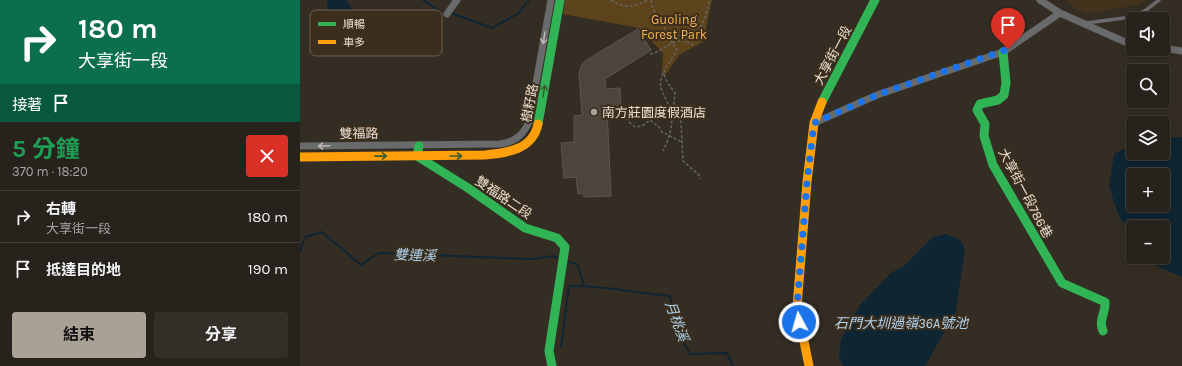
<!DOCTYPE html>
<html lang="zh-TW">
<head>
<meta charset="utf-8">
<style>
	:root { --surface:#27221b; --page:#332f28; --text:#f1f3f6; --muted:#a4a4a3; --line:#433f3a; --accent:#a9a196 }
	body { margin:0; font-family:Karla,"Noto Sans TC",sans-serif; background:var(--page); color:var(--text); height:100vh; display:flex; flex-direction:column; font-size:15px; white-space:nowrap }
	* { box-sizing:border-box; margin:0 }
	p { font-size:13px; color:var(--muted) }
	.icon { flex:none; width:22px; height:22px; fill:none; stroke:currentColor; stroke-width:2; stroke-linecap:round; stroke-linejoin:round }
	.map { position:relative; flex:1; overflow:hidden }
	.drawer { display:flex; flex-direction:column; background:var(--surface); width:300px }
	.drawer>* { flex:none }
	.guide { background:#0b6e4f; color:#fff; overflow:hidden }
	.fabs { position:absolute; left:826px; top:12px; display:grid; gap:8px }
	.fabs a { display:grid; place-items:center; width:44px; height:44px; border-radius:4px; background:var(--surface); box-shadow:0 2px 10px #0003,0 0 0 1px var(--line); font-size:20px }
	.pin { position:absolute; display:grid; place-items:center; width:34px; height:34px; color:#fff; margin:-41px -17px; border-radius:50% 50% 50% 0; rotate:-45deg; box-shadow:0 0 4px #0007 }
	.pin .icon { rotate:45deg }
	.me { position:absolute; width:44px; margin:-22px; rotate:354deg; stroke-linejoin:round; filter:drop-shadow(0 0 3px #0008) }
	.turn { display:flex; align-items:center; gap:14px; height:84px; padding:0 12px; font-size:18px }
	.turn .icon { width:52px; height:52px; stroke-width:2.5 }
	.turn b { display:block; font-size:28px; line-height:34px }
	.then { display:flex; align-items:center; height:38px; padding:0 12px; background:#0003; gap:8px; font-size:15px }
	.round { display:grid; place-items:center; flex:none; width:42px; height:42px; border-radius:4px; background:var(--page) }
	.overview { display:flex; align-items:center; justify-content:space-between; height:68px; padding:0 12px }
	h1 { font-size:24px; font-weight:700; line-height:30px; color:#1e9e55 }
	.action { display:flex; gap:8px; margin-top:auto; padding:8px 12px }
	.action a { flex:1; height:46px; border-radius:4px; background:var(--accent); color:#111; font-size:16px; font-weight:700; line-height:46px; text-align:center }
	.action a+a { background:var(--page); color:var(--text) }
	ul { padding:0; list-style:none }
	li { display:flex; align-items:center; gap:12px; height:52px; padding:0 12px; border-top:1px solid var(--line) }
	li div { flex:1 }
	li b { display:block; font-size:15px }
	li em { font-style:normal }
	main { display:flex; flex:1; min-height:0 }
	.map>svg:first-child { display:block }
	.built { fill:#43331d }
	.green { fill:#5d431b }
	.water { fill:#0e2533; fill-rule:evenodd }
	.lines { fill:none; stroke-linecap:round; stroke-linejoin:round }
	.stream { stroke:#0e2533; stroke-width:2 }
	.building { fill:#4b453d; stroke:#5d574f }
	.path { stroke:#676563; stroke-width:1.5; stroke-dasharray:3 2; stroke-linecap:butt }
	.lane { stroke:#696a6b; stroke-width:3.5 }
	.street { stroke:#696a6b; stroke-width:7 }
	.fast { stroke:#30b455; stroke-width:9 }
	.slow { stroke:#ff9f0a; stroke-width:9 }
	.oneway { stroke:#bcb6af }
	.oneway2 { stroke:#375d31 }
	.route { stroke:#1a73e8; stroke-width:7; stroke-dasharray:0 12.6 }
	.poi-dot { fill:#a9a196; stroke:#3b2e1d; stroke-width:1.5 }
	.labels { text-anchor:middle; stroke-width:4; stroke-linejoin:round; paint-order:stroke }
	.park-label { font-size:13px; fill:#f8b44c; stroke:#3b2e1d }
	.street-label { font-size:13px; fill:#e8dfd4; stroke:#3b2e1d }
	.poi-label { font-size:13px; fill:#e8dfd4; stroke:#3b2e1d; text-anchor:start }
	.water-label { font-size:14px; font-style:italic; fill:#acd2ef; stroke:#3b2e1d }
	.key { fill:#3b2e1d; stroke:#6f6354; stroke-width:1 }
	.key-label { font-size:11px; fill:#e8dfd4 }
</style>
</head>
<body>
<main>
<section class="drawer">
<div class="guide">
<div class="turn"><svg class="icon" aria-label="right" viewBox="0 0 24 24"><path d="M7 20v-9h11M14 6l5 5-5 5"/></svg><div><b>180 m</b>大享街一段</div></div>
<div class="then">接著<svg class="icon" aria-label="arrive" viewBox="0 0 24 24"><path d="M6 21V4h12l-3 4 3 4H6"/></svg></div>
</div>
<div class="overview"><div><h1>5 分鐘</h1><p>370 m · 18:20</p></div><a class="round" style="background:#d93025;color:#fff"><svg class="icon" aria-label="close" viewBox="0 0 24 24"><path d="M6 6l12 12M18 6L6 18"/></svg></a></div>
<ul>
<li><svg class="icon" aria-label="right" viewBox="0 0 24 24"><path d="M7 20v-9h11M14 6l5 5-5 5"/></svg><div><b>右轉</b><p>大享街一段</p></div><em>180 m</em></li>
<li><svg class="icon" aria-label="arrive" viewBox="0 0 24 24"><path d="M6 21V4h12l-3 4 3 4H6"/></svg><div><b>抵達目的地</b></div><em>190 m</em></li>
</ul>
<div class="action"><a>結束</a><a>分享</a></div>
</section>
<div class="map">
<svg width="882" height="366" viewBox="0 0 882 366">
	<rect width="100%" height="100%" fill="#342d24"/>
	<path class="built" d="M 764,0 L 845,0 L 838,5 L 785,14 Z"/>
	<path class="green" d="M 265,0 L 412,0 L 403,42 L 379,55 L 366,74 L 362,76 L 363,53 L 339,28 L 263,14 Z"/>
	<path class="water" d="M 27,0 L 46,0 L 53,10 L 53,37 L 51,35 L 50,23 L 45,23 L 45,21 L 28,22 Z
		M 882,137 L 882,277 L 857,266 L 850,257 L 863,257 L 863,227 L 833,227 L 833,235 L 819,217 L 809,186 L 814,154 L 833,145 L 833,153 L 863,153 L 863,139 ZM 833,175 L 863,175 L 863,205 L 833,205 Z
		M 646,234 L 660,240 L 665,249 L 656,311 L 625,366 L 543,366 L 539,356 L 541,339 L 560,305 L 591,273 L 604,266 L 633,237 Z"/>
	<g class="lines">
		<path class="stream" d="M 123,0 L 141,12
			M 151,13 L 192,28 L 219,13 L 229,0
			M 0,252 L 5,237 L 22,232 L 61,265 L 79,253 L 232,259 L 253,256 L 257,258
			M 269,262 L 277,264 L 284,285
			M 261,347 L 269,286 C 303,285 336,293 370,296 L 382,340 L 390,354 L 427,353 L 433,366"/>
	</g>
	<path class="building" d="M 338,29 L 351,50 L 305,79 L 306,89 L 320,88 L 321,108 L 307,109 L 311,196 L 284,197 L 283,193 L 278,194 L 276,177 L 264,178 L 261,143 L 274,142 L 274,116 L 282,115 L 279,73 L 281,66 L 285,61 Z"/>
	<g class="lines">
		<path class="path" d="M 311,0 C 324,9 335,7 348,0
			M 351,0 C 352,12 359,17 364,27 C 368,34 370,42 377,49 C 367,72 355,67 375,93 L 374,103 L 381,122 L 383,161 L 399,175 L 400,179
			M 350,54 C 369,50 373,33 392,45 L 404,20 L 410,0
			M 363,73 C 356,90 366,95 371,111 C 374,124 369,139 363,151
			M 319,113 L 327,116 L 329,122 L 335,127 L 342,126 L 350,120 L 359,127 L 362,132 L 382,142"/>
		<path class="lane" d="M 786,23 L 832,17 L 846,10 L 859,0"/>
		<path class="street" d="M 740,0 L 760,13 L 825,42 L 833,43
			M 147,14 L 157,0
			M 863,48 L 882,51
			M 514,123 L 577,95 L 703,52 L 760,13
			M 0,146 L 200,144 C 215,142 223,135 229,122 L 251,0"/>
		<path class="fast" d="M 703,52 L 706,83 L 704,95 L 698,100 L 680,104 L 677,110 L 685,124 L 684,136 L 693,165 L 762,283 L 805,302 C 806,313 798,320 803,331
			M 522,102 L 575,0
			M 238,124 L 260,0
			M 119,146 L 117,156 L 168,188 L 225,228 L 257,238 L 265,247 L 249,351 L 252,366"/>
		<path class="slow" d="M 0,157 L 185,155 C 206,153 233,150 238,124
			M 509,366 L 497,307 L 507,182 L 514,123 L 522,102"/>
	</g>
	<defs><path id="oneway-shaft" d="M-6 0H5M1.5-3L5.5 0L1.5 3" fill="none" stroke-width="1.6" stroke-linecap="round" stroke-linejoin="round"/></defs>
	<g class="oneway">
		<use href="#oneway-shaft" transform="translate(244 38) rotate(100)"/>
		<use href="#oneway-shaft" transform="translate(24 146) rotate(178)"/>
	</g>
	<g class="oneway2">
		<use href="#oneway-shaft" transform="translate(244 91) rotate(-80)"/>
		<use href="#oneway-shaft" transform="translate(81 156) rotate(-1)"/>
		<use href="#oneway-shaft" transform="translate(156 156)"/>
	</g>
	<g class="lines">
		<path class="route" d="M 499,322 L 497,307 L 507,182 L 514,123 L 577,95 L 708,49"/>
	</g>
	<circle class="poi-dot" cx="294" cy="112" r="4"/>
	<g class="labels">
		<g class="park-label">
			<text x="374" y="24">Guoling<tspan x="374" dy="15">Forest Park</tspan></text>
		</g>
		<g class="street-label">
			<text transform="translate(532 55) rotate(-62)" y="5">大享街一段</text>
			<text transform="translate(229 103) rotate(-79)" y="5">樹籽路</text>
			<text transform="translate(59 133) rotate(-1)" y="5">雙福路</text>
			<text transform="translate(726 193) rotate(62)" y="5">大享街一段786巷</text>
			<text transform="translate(204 197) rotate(34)" y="5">雙福路二段</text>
		</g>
		<g class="poi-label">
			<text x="302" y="117">南方莊園度假酒店</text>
		</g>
		<g class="water-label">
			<text transform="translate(115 255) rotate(2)" y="5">雙連溪</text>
			<text transform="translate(377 321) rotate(70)" y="5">月桃溪</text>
			<text x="601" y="328">石門大圳過嶺36A號池</text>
		</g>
	</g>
	<rect x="10" y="10" width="132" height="46" rx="6" class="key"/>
	<rect x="18" y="22" width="18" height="4" fill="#30b455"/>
	<rect x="18" y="40" width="18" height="4" fill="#ff9f0a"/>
	<g class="key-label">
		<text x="43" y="28">順暢</text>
		<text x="43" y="46">車多</text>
	</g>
</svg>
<div class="fabs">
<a><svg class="icon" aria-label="sound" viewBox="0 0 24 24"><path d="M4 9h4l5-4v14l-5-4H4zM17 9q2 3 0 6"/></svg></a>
<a><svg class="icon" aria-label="search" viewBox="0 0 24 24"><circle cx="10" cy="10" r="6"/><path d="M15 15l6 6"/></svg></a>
<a><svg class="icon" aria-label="layers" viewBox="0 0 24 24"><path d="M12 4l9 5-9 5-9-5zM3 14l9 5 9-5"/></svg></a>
<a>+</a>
<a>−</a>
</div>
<div class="pin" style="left:708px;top:49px;background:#d93025"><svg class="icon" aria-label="arrive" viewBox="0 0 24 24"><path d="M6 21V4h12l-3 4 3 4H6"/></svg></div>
<svg class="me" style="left:499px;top:322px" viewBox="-20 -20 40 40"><circle r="17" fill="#1a73e8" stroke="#fff" stroke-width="3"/><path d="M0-11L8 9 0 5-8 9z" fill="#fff"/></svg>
</div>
</main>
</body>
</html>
